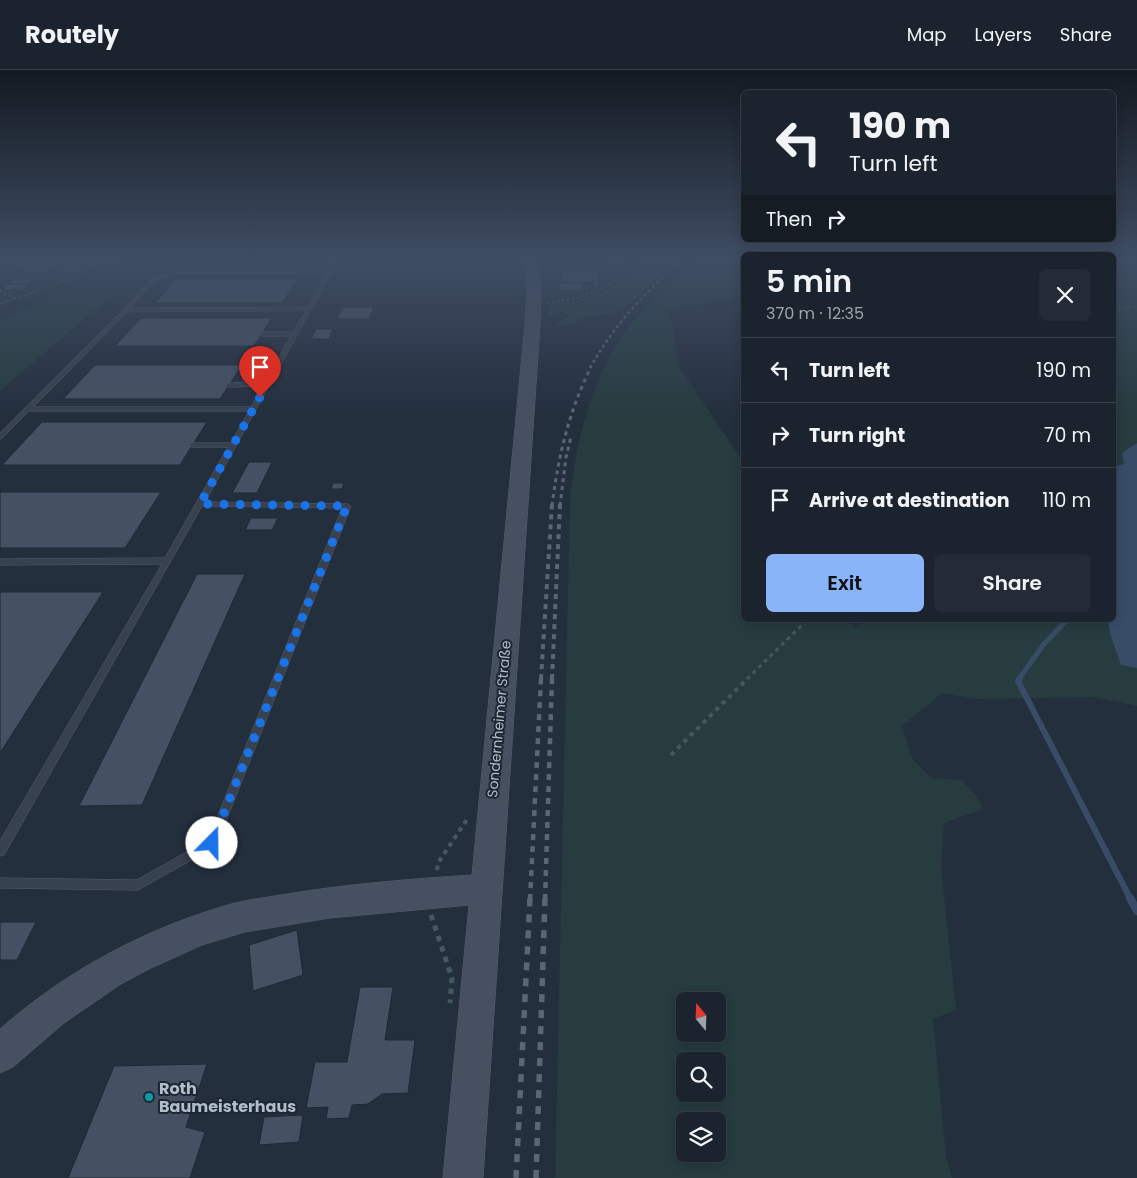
<!DOCTYPE html>
<html lang="en">
<head>
<meta charset="utf-8">
<style>
	:root { --surface:#1b232e; --page:#242b36; --text:#f1f3f6; --muted:#a0a4aa; --line:#39404a; --accent:#8ab4f8 }
	body { margin:0; font-family:Poppins,sans-serif; background:var(--page); color:var(--text); height:100vh; display:flex; flex-direction:column; font-size:19px; white-space:nowrap }
	* { box-sizing:border-box; margin:0 }
	p { font-size:16px; color:var(--muted) }
	.icon { flex:none; width:28px; height:28px; fill:none; stroke:currentColor; stroke-width:2; stroke-linecap:round; stroke-linejoin:round }
	.map { position:relative; flex:1; overflow:hidden }
	.panel { position:absolute; left:741px; top:182px; width:375px; height:370px; display:flex; flex-direction:column; background:var(--surface); border-radius:8px; box-shadow:0 2px 12px #0003,0 0 0 1px var(--line) }
	.panel>* { flex:none }
	.hud { position:absolute; left:741px; top:20px; width:375px; height:152px; border-radius:8px; box-shadow:0 2px 12px #0003,0 0 0 1px var(--line); background:#1b232e; color:var(--text); overflow:hidden }
	.needle { width:32px; rotate:341deg }
	.fabs { position:absolute; left:676px; top:922px; display:grid; gap:10px }
	.fabs a { display:grid; place-items:center; width:50px; height:50px; border-radius:8px; background:var(--surface); box-shadow:0 2px 12px #0003,0 0 0 1px var(--line); font-size:25px }
	.pin { position:absolute; display:grid; place-items:center; width:42px; height:42px; color:#fff; margin:-51px -21px; border-radius:50% 50% 50% 0; rotate:-45deg; box-shadow:0 0 5px #0007 }
	.pin .icon { rotate:45deg }
	.me { position:absolute; width:55px; margin:-28px; rotate:22deg; stroke-linejoin:round; filter:drop-shadow(0 0 4px #0008) }
	.turn { display:flex; align-items:center; gap:18px; height:105px; padding:0 25px; font-size:22px }
	.turn .icon { width:65px; height:65px; stroke-width:2.5 }
	.turn b { display:block; font-size:35px; line-height:42px }
	.then { display:flex; align-items:center; height:48px; padding:0 25px; background:#0003; gap:10px; font-size:19px }
	.round { display:grid; place-items:center; flex:none; width:52px; height:52px; border-radius:8px; background:var(--page) }
	.headline { display:flex; align-items:center; justify-content:space-between; height:85px; padding:0 25px }
	h1 { font-size:30px; font-weight:600; line-height:38px }
	.cta { display:flex; gap:10px; margin-top:auto; padding:10px 25px }
	.cta a { flex:1; height:58px; border-radius:8px; background:var(--accent); color:#111; font-size:20px; font-weight:600; line-height:58px; text-align:center }
	.cta a+a { background:var(--page); color:var(--text) }
	ul { padding:0; list-style:none }
	li { display:flex; align-items:center; gap:15px; height:65px; padding:0 25px; border-top:1px solid var(--line) }
	li div { flex:1 }
	li b { display:block; font-size:19px }
	li em { font-style:normal }
	header { display:flex; align-items:center; gap:30px; box-sizing:border-box; height:70px; padding:0 25px; background:var(--surface); border-bottom:1px solid var(--line) }
	header strong { font-size:24px }
	nav { display:flex; gap:28px; margin-inline-start:auto; font-size:18px }
	.map>svg:first-child { display:block }
	.green { fill:#263c3f; fill-rule:evenodd }
	.water { fill:#394c67 }
	.lines { fill:none; stroke-linecap:round; stroke-linejoin:round }
	.stream-far2 { stroke:#394c67; stroke-width:5 }
	.stream-far1 { stroke:#394c67; stroke-width:6 }
	.stream { stroke:#394c67; stroke-width:8 }
	.building { fill:#455162; stroke:#1f2835 }
	.lane-casing { stroke:#565f6c; stroke-width:1 }
	.street-casing { stroke:#565f6c; stroke-width:2 }
	.secondary-casing { stroke:#565f6c; stroke-width:1 }
	.path-far3 { stroke:#44595c; stroke-width:2; stroke-dasharray:2.5 2.5; stroke-linecap:butt }
	.path-far2 { stroke:#44595c; stroke-width:3; stroke-dasharray:4 4; stroke-linecap:butt }
	.path-far1 { stroke:#44595c; stroke-width:4; stroke-dasharray:4.5 4.5; stroke-linecap:butt }
	.path { stroke:#44595c; stroke-width:5; stroke-dasharray:5.5 5.5; stroke-linecap:butt }
	.lane { fill:#38414e; fill-rule:evenodd }
	.street { fill:#38414e; fill-rule:evenodd }
	.secondary { fill:#465061; fill-rule:evenodd }
	.rail-far4 { stroke:#5a6575; stroke-width:2.5; stroke-dasharray:3 3; stroke-linecap:butt }
	.rail-far3 { stroke:#5a6575; stroke-width:3; stroke-dasharray:4 4; stroke-linecap:butt }
	.rail-far2 { stroke:#5a6575; stroke-width:4; stroke-dasharray:5 5; stroke-linecap:butt }
	.rail-far1 { stroke:#5a6575; stroke-width:4.5; stroke-dasharray:6 6; stroke-linecap:butt }
	.rail { stroke:#5a6575; stroke-width:5.5; stroke-dasharray:8 8; stroke-linecap:butt }
	.route { stroke:#1a73e8; stroke-width:9; stroke-dasharray:0 16.2 }
	.culture-dot { fill:#0f9aa8; stroke:#1d2633; stroke-width:2 }
	.labels { text-anchor:middle; stroke-width:4; stroke-linejoin:round; paint-order:stroke }
	.street-label { font-size:14px; fill:#b4bcc9; stroke:#1d2633 }
	.near-poi-label { font-size:16px; font-weight:bold; fill:#b4bcc9; stroke:#1d2633; text-anchor:start }
</style>
</head>
<body>
<header>
<strong>Routely</strong>
<nav><a>Map</a><a>Layers</a><a>Share</a></nav>
</header>
<div class="map">
<svg width="1137" height="1108" viewBox="0 0 1137 1108">
	<rect width="100%" height="100%" fill="#242f3e"/>
	<path class="green" d="M 604,189 L 631,189 L 609,211 L 608,195 Z
		M 639,189 L 678,189 L 623,239 L 604,245 L 587,246 L 573,254 L 557,257 L 557,252 L 570,246 L 563,241 L 548,246 L 551,235 C 573,232 600,227 618,212 C 626,206 632,196 639,189 Z
		M 698,189 L 744,189 L 744,224 L 669,241 L 680,298 L 744,393 L 744,550 L 850,550 L 856,558 L 865,550 L 1108,550 L 1110,564 L 1121,594 L 1137,598 L 1137,636 L 1093,627 L 976,629 L 942,623 L 902,656 L 913,690 L 931,708 L 962,710 L 978,728 L 983,739 L 944,753 L 941,796 L 956,940 L 933,949 L 946,1087 L 952,1108 L 555,1108 L 570,432 C 580,328 612,253 698,189 ZM 685,931 L 718,931 L 718,964 L 685,964 ZM 685,991 L 718,991 L 718,1024 L 685,1024 ZM 685,1051 L 718,1051 L 718,1084 L 685,1084 Z
		M 1114,189 L 1137,189 L 1137,373 L 1122,383 L 1124,394 L 1114,397 Z
		M 74,221 L 113,224 L 0,321 L 0,250 Z"/>
	<path class="water" d="M 1137,373 L 1137,598 L 1121,595 L 1110,564 L 1108,550 L 1114,550 L 1114,397 L 1124,394 L 1122,383 Z"/>
	<g class="lines">
		<path class="stream-far2" d="M 1019,609 L 1044,574 L 1067,550"/>
		<path class="stream-far1" d="M 1020,608 L 1018,611 L 1131,830"/>
		<path class="stream" d="M 1130,828 L 1137,841"/>
	</g>
	<path class="building" d="M 306,192 L 326,192 L 324,196 L 303,196 Z
		M 89,195 L 83,202 L 70,202 L 76,196 Z
		M 55,196 L 49,202 L 35,203 L 41,197 Z
		M 64,196 L 76,196 L 71,201 L 58,202 Z
		M 28,197 L 41,197 L 35,203 L 22,203 Z
		M 596,198 L 600,217 L 594,217 L 593,212 L 562,213 L 561,199 Z
		M 34,209 L 29,214 L 8,214 L 13,210 Z
		M 176,209 L 297,209 L 282,233 L 155,233 Z
		M 559,213 L 582,213 L 583,220 L 560,221 Z
		M 8,214 L 29,214 L 24,219 L 3,220 Z
		M 343,237 L 374,237 L 369,249 L 337,249 Z
		M 141,248 L 272,248 L 254,276 L 115,276 Z
		M 316,259 L 333,259 L 329,269 L 311,269 Z
		M 95,295 L 242,295 L 220,329 L 63,329 Z
		M 42,352 L 207,352 L 180,395 L 2,395 Z
		M 249,392 L 272,392 L 257,423 L 232,423 Z
		M 333,413 L 344,413 L 342,419 L 331,419 Z
		M 0,422 L 161,422 L 125,478 L 0,478 Z
		M 251,448 L 278,448 L 272,460 L 245,460 Z
		M 197,504 L 245,504 L 142,735 L 79,736 Z
		M 0,522 L 103,522 L 0,683 Z
		M 0,852 L 36,852 L 17,890 L 0,890 Z
		M 297,860 L 303,905 L 253,921 L 249,875 Z
		M 360,917 L 393,917 L 385,970 L 415,970 L 408,1023 L 382,1024 L 368,1034 L 352,1035 L 349,1048 L 326,1049 L 328,1037 L 306,1038 L 315,992 L 347,992 Z
		M 207,994 L 186,1057 L 205,1062 L 190,1108 L 68,1108 L 114,996 Z
		M 303,1045 L 299,1072 L 259,1075 L 264,1047 Z"/>
	<g class="lines">
		<defs>
			<path id="lane" d="M 334,189 L 339,189 L 205,432 L 347,434 L 351,436 L 216,776 L 138,820 L 0,818 L 0,808 L 137,810 L 208,770 L 342,438 L 202,436 L 4,785 L 0,786 L 0,771 L 162,494 L 0,495 L 0,489 L 165,488 L 228,377 L 192,377 L 189,375 L 192,373 L 231,373 L 249,341 L 29,341 L 2,368 L 0,369 L 0,363 L 124,239 L 152,208 L 173,202 L 183,201 L 328,201 ZM 183,203 L 327,203 L 307,237 L 130,238 L 156,210 L 174,204 ZM 306,241 L 293,262 L 262,262 L 259,264 L 262,266 L 291,266 L 265,312 L 229,313 L 226,315 L 229,317 L 263,316 L 251,337 L 33,337 L 127,242 Z"/>
			<path id="street" d="M 68,189 L 124,189 L 120,192 L 0,199 L 0,193 Z"/>
			<path id="secondary" d="M 525,189 L 537,189 L 541,219 L 540,254 L 483,1108 L 443,1108 L 469,835 L 330,848 L 245,862 L 202,875 L 151,898 L 121,914 L 64,953 L 13,997 L 0,1003 L 0,959 C 67,900 148,857 235,833 C 252,829 270,827 287,824 C 348,814 410,809 472,805 L 525,254 L 527,219 Z"/>
		</defs>
		<use href="#lane" class="lane-casing"/>
		<use href="#street" class="street-casing"/>
		<use href="#secondary" class="secondary-casing"/>
		<path class="path-far3" d="M 125,197 L 156,197
			M 0,220 L 15,229
			M 547,233 L 577,228 L 606,217 L 635,189
			M 0,234 L 86,203
			M 1114,240 L 1137,236"/>
		<path class="path-far2" d="M 747,609 L 807,550"/>
		<path class="path-far1" d="M 671,685 L 748,608
			M 437,800 L 438,793 L 468,748"/>
		<path class="path" d="M 431,845 L 452,908 L 450,933"/>
		<use href="#lane" class="lane"/>
		<use href="#street" class="street"/>
		<use href="#secondary" class="secondary"/>
		<path class="rail-far4" d="M 590,298 C 614,255 646,220 685,189"/>
		<path class="rail-far3" d="M 552,436 C 558,387 569,341 591,297
			M 560,436 L 566,387 L 571,367"/>
		<path class="rail-far2" d="M 541,609 L 552,434
			M 552,609 L 560,434"/>
		<path class="rail-far1" d="M 530,830 L 541,608
			M 545,830 L 552,608"/>
		<path class="rail" d="M 516,1108 L 530,828
			M 536,1108 L 545,828"/>
	</g>
	<linearGradient id="sky" x2="0" y2="1"><stop stop-color="#141a22"/><stop offset="0.55" stop-color="#3f4d63"/><stop offset="1" stop-color="#3f4d63" stop-opacity="0"/></linearGradient>
	<rect width="1137" height="345" fill="url(#sky)"/>
	<g class="lines">
		<path class="route" d="M 212,773 L 347,436 L 200,434 L 260,327"/>
	</g>
	<circle class="culture-dot" cx="149" cy="1027" r="5"/>
	<g class="labels">
		<g class="street-label">
			<text transform="translate(499 649) rotate(-85)" y="5">Sondernheimer Straße</text>
		</g>
		<g class="near-poi-label">
			<text x="159" y="1024">Roth<tspan x="159" dy="18">Baumeisterhaus</tspan></text>
		</g>
	</g>
</svg>
<div class="fabs">
<a><svg class="needle" viewBox="-14 -14 28 28"><path d="M0-13l5 13h-10z" fill="#e53935"/><path d="M0 13l5-13h-10z" fill="#a0a4aa"/></svg></a>
<a><svg class="icon" aria-label="search" viewBox="0 0 24 24"><circle cx="10" cy="10" r="6"/><path d="M15 15l6 6"/></svg></a>
<a><svg class="icon" aria-label="layers" viewBox="0 0 24 24"><path d="M12 4l9 5-9 5-9-5zM3 14l9 5 9-5"/></svg></a>
</div>
<div class="pin" style="left:260px;top:327px;background:#d93025"><svg class="icon" aria-label="arrive" viewBox="0 0 24 24"><path d="M6 21V4h12l-3 4 3 4H6"/></svg></div>
<svg class="me" style="left:212px;top:773px" viewBox="-20 -20 40 40"><circle r="19" fill="#fff"/><path d="M0-13L10 11 0 6-10 11z" fill="#1a73e8"/></svg>
<div class="hud">
<div class="turn"><svg class="icon" aria-label="left" viewBox="0 0 24 24"><path d="M17 20v-9H6M10 6l-5 5 5 5"/></svg><div><b>190 m</b>Turn left</div></div>
<div class="then">Then<svg class="icon" aria-label="right" viewBox="0 0 24 24"><path d="M7 20v-9h11M14 6l5 5-5 5"/></svg></div>
</div>
<section class="panel">
<div class="headline"><div><h1>5 min</h1><p>370 m · 12:35</p></div><a class="round"><svg class="icon" aria-label="close" viewBox="0 0 24 24"><path d="M6 6l12 12M18 6L6 18"/></svg></a></div>
<ul>
<li><svg class="icon" aria-label="left" viewBox="0 0 24 24"><path d="M17 20v-9H6M10 6l-5 5 5 5"/></svg><div><b>Turn left</b></div><em>190 m</em></li>
<li><svg class="icon" aria-label="right" viewBox="0 0 24 24"><path d="M7 20v-9h11M14 6l5 5-5 5"/></svg><div><b>Turn right</b></div><em>70 m</em></li>
<li><svg class="icon" aria-label="arrive" viewBox="0 0 24 24"><path d="M6 21V4h12l-3 4 3 4H6"/></svg><div><b>Arrive at destination</b></div><em>110 m</em></li>
</ul>
<div class="cta"><a>Exit</a><a>Share</a></div>
</section>
</div>
</body>
</html>
